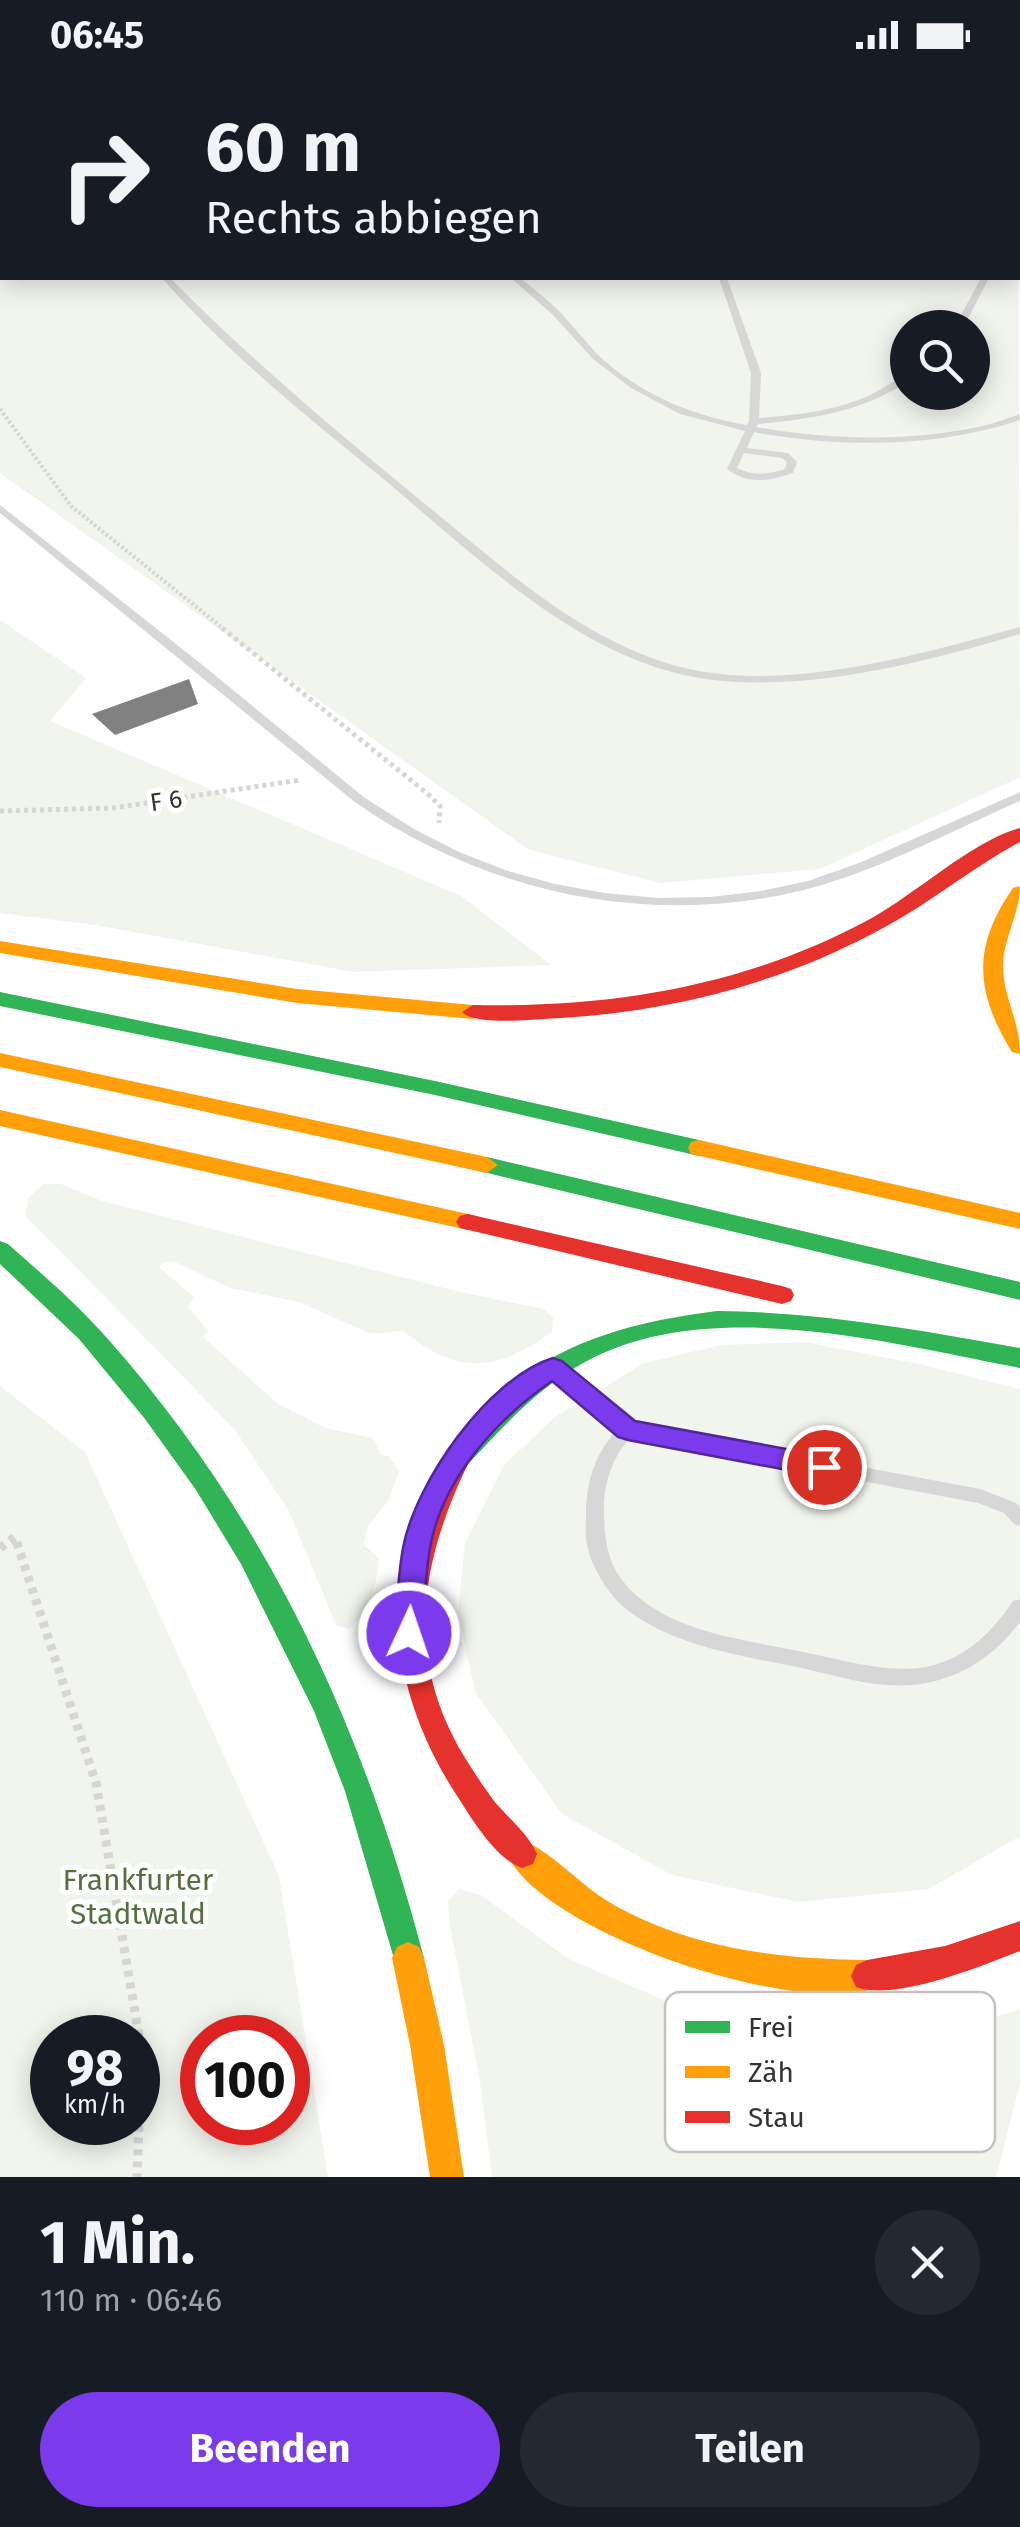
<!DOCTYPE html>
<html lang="de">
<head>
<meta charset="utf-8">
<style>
	:root { --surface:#171b24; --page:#242831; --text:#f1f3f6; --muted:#9ea1a6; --accent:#7c3aed }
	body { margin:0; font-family:"Fira Sans",sans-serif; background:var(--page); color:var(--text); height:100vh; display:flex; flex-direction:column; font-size:38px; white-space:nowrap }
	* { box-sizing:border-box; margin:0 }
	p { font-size:32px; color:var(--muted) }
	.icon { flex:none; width:55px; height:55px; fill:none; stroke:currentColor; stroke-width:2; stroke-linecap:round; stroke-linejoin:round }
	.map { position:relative; height:2107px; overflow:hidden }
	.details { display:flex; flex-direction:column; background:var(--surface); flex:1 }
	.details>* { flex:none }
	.hud { position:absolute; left:0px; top:0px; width:1020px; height:210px; box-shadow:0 5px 25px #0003; background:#171b24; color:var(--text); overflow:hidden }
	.controls { position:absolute; left:890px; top:240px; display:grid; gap:20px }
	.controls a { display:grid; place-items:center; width:100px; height:100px; border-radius:50%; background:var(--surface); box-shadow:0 5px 25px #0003; font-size:50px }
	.speed { position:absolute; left:30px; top:1945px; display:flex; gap:20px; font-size:50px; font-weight:700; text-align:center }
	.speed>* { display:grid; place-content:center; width:130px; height:130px; border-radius:50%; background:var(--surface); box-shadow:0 5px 25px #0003; line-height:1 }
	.speed small { font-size:25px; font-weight:400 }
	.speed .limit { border:15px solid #d22; background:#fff; color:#111 }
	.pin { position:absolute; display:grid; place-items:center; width:85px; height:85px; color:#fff; margin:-42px; border:5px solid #fff; border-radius:50%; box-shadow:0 2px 10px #0007 }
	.me { position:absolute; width:110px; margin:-55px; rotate:3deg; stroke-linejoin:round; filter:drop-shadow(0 0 8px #0008) }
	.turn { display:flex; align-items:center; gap:35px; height:210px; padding:0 40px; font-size:45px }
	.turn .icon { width:130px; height:130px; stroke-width:2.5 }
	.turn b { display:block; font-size:70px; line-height:85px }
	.round { display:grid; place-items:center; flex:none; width:105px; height:105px; border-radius:52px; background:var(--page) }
	.headline { display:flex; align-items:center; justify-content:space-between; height:170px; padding:0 40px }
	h1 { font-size:60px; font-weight:700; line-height:75px }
	.button { display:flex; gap:20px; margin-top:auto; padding:20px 40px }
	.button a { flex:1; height:115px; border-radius:60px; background:var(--accent); color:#fff; font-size:40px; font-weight:700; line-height:115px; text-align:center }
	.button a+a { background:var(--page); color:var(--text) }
	.status { display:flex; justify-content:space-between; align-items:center; height:70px; padding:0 50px; background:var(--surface); direction:ltr }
	.status svg { height:28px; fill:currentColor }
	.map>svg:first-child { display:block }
	.green { fill:#f1f5ed; fill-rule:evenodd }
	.building { fill:#818181 }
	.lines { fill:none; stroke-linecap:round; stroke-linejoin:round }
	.path-far2 { stroke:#d6d6d6; stroke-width:4; stroke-dasharray:2.5 2.5; stroke-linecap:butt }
	.path-far1 { stroke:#d6d6d6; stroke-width:5; stroke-dasharray:4 4; stroke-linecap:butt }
	.path { stroke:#d6d6d6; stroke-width:9; stroke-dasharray:6 6; stroke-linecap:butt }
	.lane { fill:#d7d7d7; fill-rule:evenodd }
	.fast { fill:#30b455; fill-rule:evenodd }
	.slow { fill:#ff9f0a; fill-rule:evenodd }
	.jam { fill:#e5322d; fill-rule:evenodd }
	.route { fill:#7c3aed; stroke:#51269a; stroke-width:2.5 }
	.labels { text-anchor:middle; stroke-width:10; stroke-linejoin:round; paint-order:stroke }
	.street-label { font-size:25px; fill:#333; stroke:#fff }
	.near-park-label { font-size:30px; fill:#56703f; stroke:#fff }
	.key { fill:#fff; stroke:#c2c2c2; stroke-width:2.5 }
	.key-label { font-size:28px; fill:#333 }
</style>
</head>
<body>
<div class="status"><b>06:45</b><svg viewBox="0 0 49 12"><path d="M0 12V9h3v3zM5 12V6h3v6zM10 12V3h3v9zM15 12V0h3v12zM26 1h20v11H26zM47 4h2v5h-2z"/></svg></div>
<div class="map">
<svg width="1020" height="2107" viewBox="0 0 1020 2107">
	<rect width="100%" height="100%" fill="#fff"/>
	<path class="green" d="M 1018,22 L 1020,707 L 820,799 L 661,813 L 529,780 L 0,403 L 0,97 L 2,208 L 1018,208 ZM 908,258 L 972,258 L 972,322 L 908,322 Z
		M 0,550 L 86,608 L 50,651 L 461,826 L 551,895 L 354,902 L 95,855 L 0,843 Z
		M 43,1114 L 61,1114 L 102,1131 L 456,1221 L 544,1239 L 553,1248 L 552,1262 C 496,1302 459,1306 403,1261 L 371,1264 L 299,1232 L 230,1218 L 175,1192 L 164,1192 L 159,1197 L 194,1227 L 188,1237 L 208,1261 L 203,1267 L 278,1334 L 325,1358 L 373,1368 L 381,1385 L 389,1386 L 399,1402 L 388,1431 L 368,1456 L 364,1474 L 379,1489 C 376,1516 371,1541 349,1559 L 336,1555 L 289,1441 L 235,1360 L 25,1145 L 28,1128 Z
		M 805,1272 L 919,1294 L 1020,1319 L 1020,1766 L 929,1819 L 797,1832 L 672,1805 L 562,1744 L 475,1622 L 458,1541 L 465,1473 L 504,1395 L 555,1347 L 644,1293 L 721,1275 Z
		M 0,1316 L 85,1382 L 279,1806 L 328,2107 L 0,2107 ZM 52,1968 L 138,1968 L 138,2052 L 52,2052 ZM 202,1968 L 288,1968 L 288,2052 L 202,2052 Z
		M 459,1819 L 481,1825 L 569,1889 L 710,1950 L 832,1973 L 967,1956 L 1020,1939 L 1020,2013 L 996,2107 L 492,2107 L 480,2012 L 450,1856 L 448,1831 Z"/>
	<path class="building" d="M 189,609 L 198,634 L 115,665 L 92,644 Z"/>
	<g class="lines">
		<path class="path-far2" d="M 360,2 L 368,0
			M 0,339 L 71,436 L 225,560"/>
		<path class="path-far1" d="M 222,558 L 428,724 L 440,736 L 439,753
			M 0,741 L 113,738 L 300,710"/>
		<path class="path" d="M 0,1478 L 15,1467 L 96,1713 L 142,1983 L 137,2107"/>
		<path class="lane" d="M 1018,14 L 1020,14 L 1020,19 L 1018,18 Z
			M 0,91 L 2,91 L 2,95 L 0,95 Z
			M 1018,127 L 1020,127 L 1020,131 L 1018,131 Z
			M 162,208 L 170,208 C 250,289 337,362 425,434 C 503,497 585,574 685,598 C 787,623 921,584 1020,557 L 1020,564 C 921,594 787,628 684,605 C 571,580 473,484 387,412 C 309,348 228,284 162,208 Z
			M 511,208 L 520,208 C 534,219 548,230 561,243 C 573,256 584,270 596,283 C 637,323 692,346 747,355 L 749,351 L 751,303 L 719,208 L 727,208 L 761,303 L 759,348 C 797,345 837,341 872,324 C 884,318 895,310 908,303 L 908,311 C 863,342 811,349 758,354 L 756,357 C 829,370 910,372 983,356 C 995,353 1008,348 1020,344 L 1020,350 C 935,378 841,378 754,362 L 747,378 L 788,383 L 797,392 L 793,403 C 770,411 747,415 727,399 L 745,361 L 680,344 L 631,318 L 593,289 L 553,245 ZM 744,383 L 782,388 L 787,392 L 785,399 C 768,405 753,406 737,398 Z
			M 981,208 L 989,208 L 963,258 L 954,258 Z
			M 0,435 L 200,593 L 365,728 L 414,759 L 459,782 L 508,801 L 555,814 L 605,823 L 658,828 L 710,827 L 761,821 L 808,811 L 859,793 L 1020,722 L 1020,731 C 953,760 887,797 815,817 C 658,860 489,825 356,733 L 0,443 Z
			M 560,1296 L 566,1298 L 633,1354 L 980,1419 L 1016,1433 L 1020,1437 L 1020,1456 L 1014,1454 L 1004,1443 L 978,1433 L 631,1367 C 611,1388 603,1416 604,1444 C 605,1479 610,1502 637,1526 C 681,1564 748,1570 803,1582 C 844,1590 888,1605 931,1596 C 967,1587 993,1561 1013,1531 L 1020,1529 L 1020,1552 C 996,1584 965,1606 926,1613 C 886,1621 845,1608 806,1599 C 746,1586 676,1578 626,1539 C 608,1524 592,1498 587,1475 C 585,1465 586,1454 586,1444 C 586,1413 595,1383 617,1360 L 554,1308 L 552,1303 L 554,1298 Z"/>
		<path class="fast" d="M 0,922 L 435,1011 L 699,1070 L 710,1078 L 699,1086 L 435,1025 L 0,936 Z
			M 487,1087 L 1020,1212 L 1020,1230 L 479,1101 L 476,1095 L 479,1089 Z
			M 0,1171 L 8,1174 C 42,1204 77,1234 107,1268 C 267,1448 363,1656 424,1888 L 419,1899 L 408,1904 L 397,1899 L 345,1721 L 314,1641 L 241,1494 L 196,1420 L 145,1349 L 79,1269 L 0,1194 Z
			M 717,1241 C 820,1242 919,1260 1020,1278 L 1020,1298 C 890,1273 711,1225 587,1291 C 538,1317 504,1356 467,1395 L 458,1399 L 449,1395 L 445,1388 L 449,1381 C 468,1360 486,1336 508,1318 C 570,1267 640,1251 717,1241 Z"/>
		<path class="slow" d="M 1020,816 C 1020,845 1002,869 1003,900 C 1005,930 1020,953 1020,984 L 1012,982 C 975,922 972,877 1013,818 Z
			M 0,871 L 297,919 L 473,935 L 484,942 L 473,949 L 297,933 L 0,883 Z
			M 0,983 L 487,1087 L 498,1095 L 487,1103 L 0,997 Z
			M 0,1040 L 468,1144 L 476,1146 L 480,1152 L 476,1158 L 468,1160 L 0,1056 Z
			M 699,1070 L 1020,1143 L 1020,1159 L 691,1084 L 688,1078 L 691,1072 Z
			M 522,1770 C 551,1781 580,1815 609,1832 C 687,1878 777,1889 867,1890 L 878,1895 L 883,1906 L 878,1917 C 801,1949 542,1863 507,1784 L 511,1774 Z
			M 408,1872 L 419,1877 L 424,1888 L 444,1975 L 464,2107 L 430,2107 L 410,1975 L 392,1888 L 397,1877 Z"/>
		<path class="jam" d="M 1020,758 L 1020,772 C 973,797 932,832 885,857 C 780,915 663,944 543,949 C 525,950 474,955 462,942 L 473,935 C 612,938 746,916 870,849 C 916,824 972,771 1020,758 Z
			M 468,1144 L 782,1216 L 791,1219 L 794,1225 L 791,1231 L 782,1234 L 460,1158 L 456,1152 L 460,1146 Z
			M 458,1377 L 467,1381 L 471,1388 C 421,1488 403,1585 464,1686 C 473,1701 484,1717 494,1731 C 509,1749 528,1763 537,1784 L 533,1794 L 522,1798 C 497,1789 475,1754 461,1732 C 402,1644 378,1543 417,1442 C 426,1421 438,1401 449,1381 Z
			M 1020,1851 L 1020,1881 C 982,1896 893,1932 856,1917 L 851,1906 L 856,1895 L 867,1890 L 945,1876 Z"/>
	</g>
	<path class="route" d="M 553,1288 L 562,1291 L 635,1351 L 824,1386 L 833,1389 L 837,1397 L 833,1404 L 824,1407 L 628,1370 L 618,1367 L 552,1311 C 497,1349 442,1409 430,1478 C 425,1505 425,1535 423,1563 L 419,1572 L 409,1576 L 399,1572 L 394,1563 C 397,1535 398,1506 403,1478 C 415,1413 488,1308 553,1288 Z"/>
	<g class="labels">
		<g class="street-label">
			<text transform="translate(166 730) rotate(-8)" y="9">F 6</text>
		</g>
		<g class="near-park-label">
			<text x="138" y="1820">Frankfurter<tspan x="138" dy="34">Stadtwald</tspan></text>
		</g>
	</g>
	<rect x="665" y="1922" width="330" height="160" rx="15" class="key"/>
	<rect x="685" y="1951" width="45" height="12" fill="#30b455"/>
	<rect x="685" y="1996" width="45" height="12" fill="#ff9f0a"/>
	<rect x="685" y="2041" width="45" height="12" fill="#e5322d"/>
	<g class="key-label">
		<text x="748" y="1967">Frei</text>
		<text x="748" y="2012">Zäh</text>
		<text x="748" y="2057">Stau</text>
	</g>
</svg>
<div class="controls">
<a><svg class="icon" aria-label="search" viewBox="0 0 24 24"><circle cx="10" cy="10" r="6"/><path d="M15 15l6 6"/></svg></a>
</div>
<div class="speed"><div>98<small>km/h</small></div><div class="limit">100</div></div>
<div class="pin" style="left:824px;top:1397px;background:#d93025"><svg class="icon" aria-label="arrive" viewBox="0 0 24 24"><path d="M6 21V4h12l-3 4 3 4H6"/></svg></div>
<svg class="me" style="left:409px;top:1563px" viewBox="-20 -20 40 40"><circle r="17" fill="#7c3aed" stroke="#fff" stroke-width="3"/><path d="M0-11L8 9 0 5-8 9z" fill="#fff"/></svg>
<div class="hud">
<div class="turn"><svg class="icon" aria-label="right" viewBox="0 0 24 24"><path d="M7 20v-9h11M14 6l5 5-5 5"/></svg><div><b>60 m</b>Rechts abbiegen</div></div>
</div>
</div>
<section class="details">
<div class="headline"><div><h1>1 Min.</h1><p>110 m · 06:46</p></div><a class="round"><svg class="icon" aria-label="close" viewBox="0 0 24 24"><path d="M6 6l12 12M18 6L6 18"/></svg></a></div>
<div class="button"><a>Beenden</a><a>Teilen</a></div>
</section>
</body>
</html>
